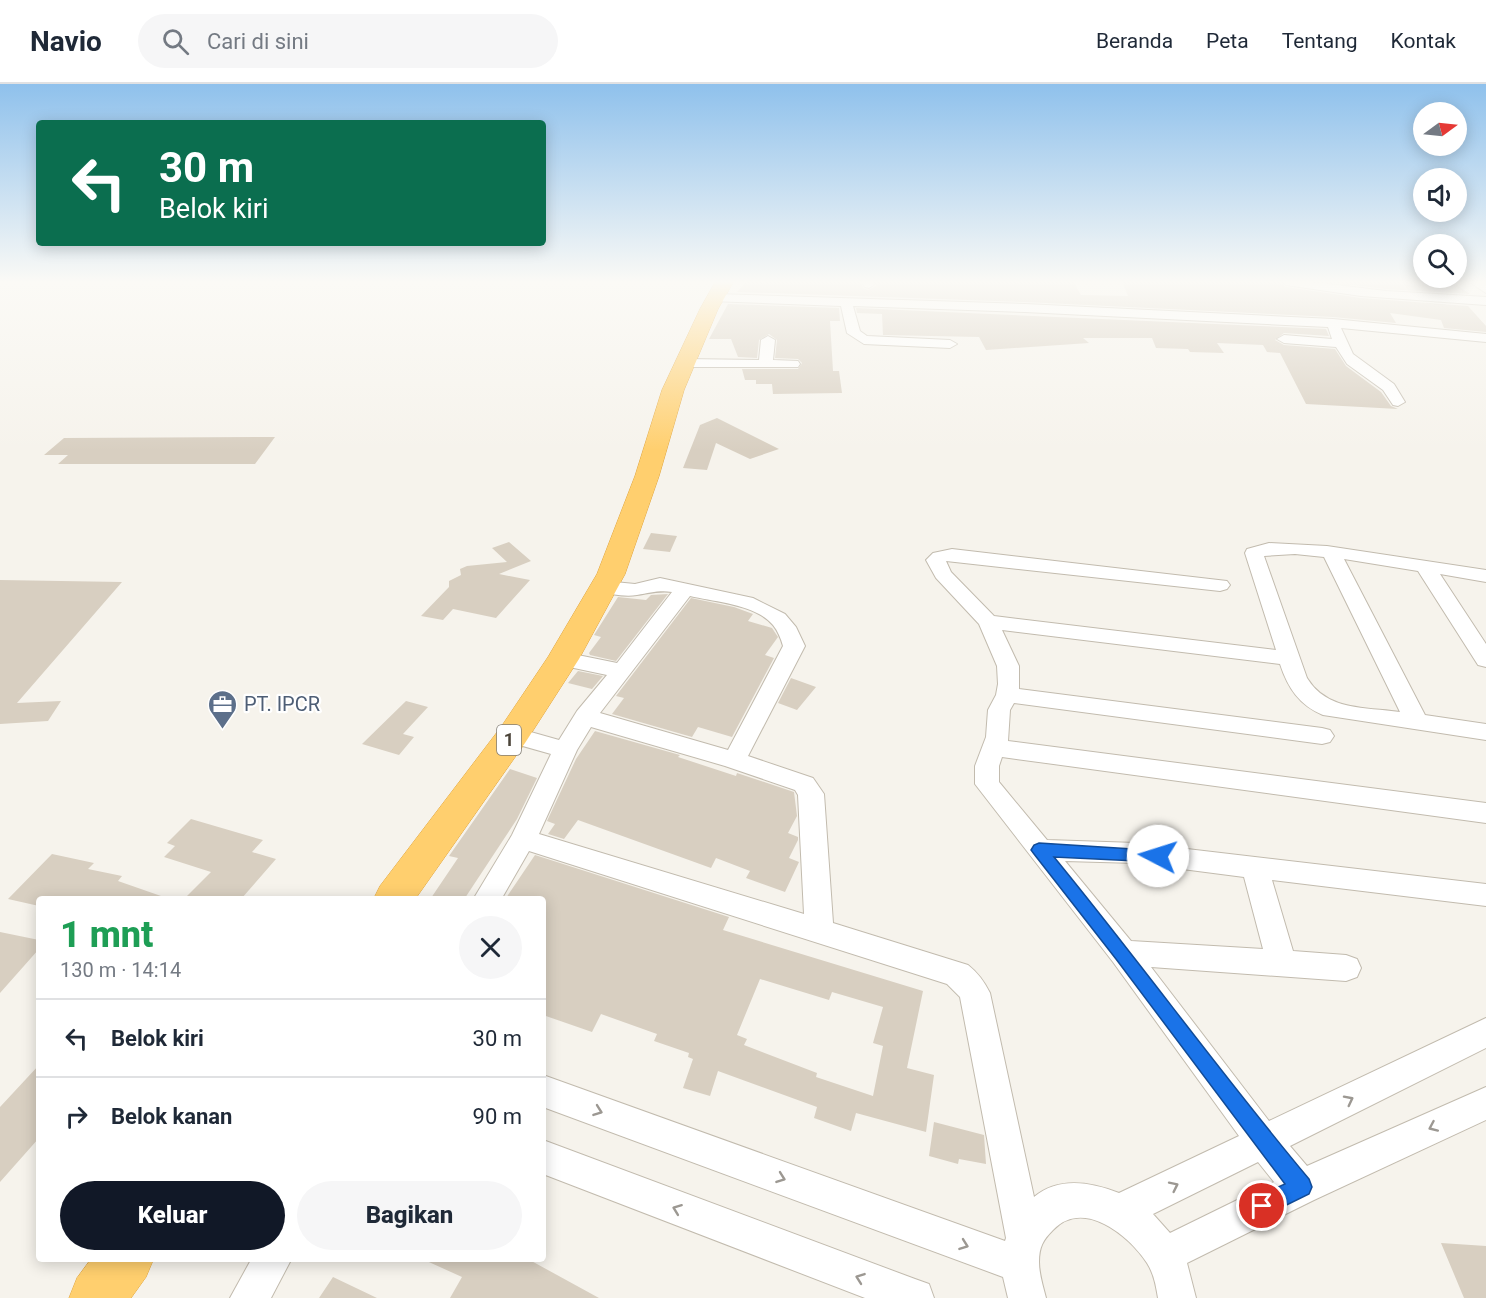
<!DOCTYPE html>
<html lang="id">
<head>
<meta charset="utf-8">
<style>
	:root { --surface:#fff; --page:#f6f6f7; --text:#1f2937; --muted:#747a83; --line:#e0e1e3; --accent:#111827 }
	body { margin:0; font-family:Roboto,sans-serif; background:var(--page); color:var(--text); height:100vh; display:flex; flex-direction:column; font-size:22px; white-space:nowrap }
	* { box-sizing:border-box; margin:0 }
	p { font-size:20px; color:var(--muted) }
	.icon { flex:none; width:33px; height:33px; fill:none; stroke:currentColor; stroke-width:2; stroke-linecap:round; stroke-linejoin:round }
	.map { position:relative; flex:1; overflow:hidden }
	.sheet { position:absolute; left:36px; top:812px; width:510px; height:366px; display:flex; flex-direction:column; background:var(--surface); border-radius:6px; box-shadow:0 3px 15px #0003 }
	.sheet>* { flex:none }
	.hud { position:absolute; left:36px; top:36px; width:510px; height:126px; border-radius:6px; box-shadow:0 3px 15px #0003; background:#0b6e4f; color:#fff; overflow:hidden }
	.needle { width:39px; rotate:75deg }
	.fabs { position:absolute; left:1413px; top:18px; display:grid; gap:12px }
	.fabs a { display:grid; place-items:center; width:54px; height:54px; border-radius:50%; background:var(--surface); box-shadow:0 3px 15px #0003; font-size:30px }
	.pin { position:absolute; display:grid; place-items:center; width:51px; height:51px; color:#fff; margin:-26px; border:3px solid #fff; border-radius:50%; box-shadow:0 2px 6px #0007 }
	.me { position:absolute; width:66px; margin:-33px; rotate:275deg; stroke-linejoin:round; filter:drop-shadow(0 0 4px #0008) }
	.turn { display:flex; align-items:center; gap:21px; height:126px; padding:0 24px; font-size:27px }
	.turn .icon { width:78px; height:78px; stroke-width:2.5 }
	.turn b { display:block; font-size:42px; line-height:51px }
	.round { display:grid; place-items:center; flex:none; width:63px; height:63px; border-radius:32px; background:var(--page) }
	.overview { display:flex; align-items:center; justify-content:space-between; height:102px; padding:0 24px }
	h1 { font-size:36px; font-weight:800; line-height:45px; color:#1e9e55 }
	.button { display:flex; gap:12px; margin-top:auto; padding:12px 24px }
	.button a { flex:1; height:69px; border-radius:36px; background:var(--accent); color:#fff; font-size:24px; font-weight:800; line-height:69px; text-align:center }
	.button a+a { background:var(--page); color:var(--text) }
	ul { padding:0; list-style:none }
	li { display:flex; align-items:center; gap:18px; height:78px; padding:0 24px; border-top:2px solid var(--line) }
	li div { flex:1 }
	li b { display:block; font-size:22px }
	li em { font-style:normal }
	header { display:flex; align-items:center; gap:36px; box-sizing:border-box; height:84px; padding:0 30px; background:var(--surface); border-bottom:2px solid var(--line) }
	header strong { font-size:28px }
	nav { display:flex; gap:33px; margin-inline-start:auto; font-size:21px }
	.search { width:420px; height:54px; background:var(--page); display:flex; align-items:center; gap:15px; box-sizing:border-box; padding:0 21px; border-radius:33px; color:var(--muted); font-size:22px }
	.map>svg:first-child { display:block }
	.building { fill:#d8cfc1; fill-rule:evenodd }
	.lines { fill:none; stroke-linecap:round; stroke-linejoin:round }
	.minor-casing { stroke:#c2bbae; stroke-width:2 }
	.highway-casing { stroke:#e0a43c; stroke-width:1 }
	.minor { fill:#fff; fill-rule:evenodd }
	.highway { fill:#ffcf6e; fill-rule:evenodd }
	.oneway { stroke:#9c9892 }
	.route { fill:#1a73e8; stroke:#114b97; stroke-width:1.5 }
	.labels { text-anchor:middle; stroke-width:4.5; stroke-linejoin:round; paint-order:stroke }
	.shield { fill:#fff; stroke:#817c74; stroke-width:1.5 }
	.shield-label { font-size:18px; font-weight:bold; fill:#4b4439 }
	.service-label { font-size:20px; fill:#4e5e75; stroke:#fff; text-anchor:start }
</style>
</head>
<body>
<header>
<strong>Navio</strong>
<div class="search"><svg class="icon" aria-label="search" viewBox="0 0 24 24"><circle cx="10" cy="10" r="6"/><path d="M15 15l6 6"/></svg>Cari di sini</div>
<nav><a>Beranda</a><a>Peta</a><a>Tentang</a><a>Kontak</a></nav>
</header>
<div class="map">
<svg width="1486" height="1214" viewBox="0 0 1486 1214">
	<rect width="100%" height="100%" fill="#f6f3ec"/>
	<path class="building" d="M 747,197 L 859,197 L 863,204 L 868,206 L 876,202 L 875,197 L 1073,197 L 1081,211 L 1128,212 L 1122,197 L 1278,197 L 1286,203 L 1361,214 L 1468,222 L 1486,242 L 1486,248 L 1444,244 L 1441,236 L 1390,229 L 1396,239 L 1333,233 L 1025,218 L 737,208 Z
		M 1320,197 L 1451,197 L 1470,210 L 1386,205 Z
		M 728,220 L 839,224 L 840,237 L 830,237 L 833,287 L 839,287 L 842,309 L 773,310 L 772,300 L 756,300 L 756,296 L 745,296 L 742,285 L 798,285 L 802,279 L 798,275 L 775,274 L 777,256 L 769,250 L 759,256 L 757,274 L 738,273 L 731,255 L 709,255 Z
		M 856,224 L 1326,245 L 1329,252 L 1284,249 L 1275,256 L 1284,261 L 1335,265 L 1346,282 L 1381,308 L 1391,322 L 1398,325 L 1306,320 L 1280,269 L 1267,268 L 1263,261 L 1217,259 L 1224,269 L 1190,268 L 1188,265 L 1156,264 L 1152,254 L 1083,254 L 1089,259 L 986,266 L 979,253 L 883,251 L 882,230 L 857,229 Z
		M 717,334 L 779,365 L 750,375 L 716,359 L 707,386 L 683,384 L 700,341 Z
		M 275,353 L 255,380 L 58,380 L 68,371 L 44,371 L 64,354 Z
		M 651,449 L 677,452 L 670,468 L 643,465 Z
		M 509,458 L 531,477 L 499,490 L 530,496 L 496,534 L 453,525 L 443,536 L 421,532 L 449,503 L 449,497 L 461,491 L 460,485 L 467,482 L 507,478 L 492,464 Z
		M 0,496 L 122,498 L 17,619 L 61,617 L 48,637 L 0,640 Z
		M 668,510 L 616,577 L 590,571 L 589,569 L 601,553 L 594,551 L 618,513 L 646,516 L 651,511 Z
		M 691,514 L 734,523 L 753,530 L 748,537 L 772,544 L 778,553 L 765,571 L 774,574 L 732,653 L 698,643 L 692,653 L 612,630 L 624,614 L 616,612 Z
		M 578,587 L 603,592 L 592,605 L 568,599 Z
		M 791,594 L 816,603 L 797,626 L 778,619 Z
		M 406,617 L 428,623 L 403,650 L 414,653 L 399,671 L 362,660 Z
		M 595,647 L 680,671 L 678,673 L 736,692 L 737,689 L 794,708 L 797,732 L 788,749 L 798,753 L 798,756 L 789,774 L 799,778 L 785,808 L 746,794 L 750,787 L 716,774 L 711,784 L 578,736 L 564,755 L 548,750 L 555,740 L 547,737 L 576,675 Z
		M 510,685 L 537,694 L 517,735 L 465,814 L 431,814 L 458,774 L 449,772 Z
		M 191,735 L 263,756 L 252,768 L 276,775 L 242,814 L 185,814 L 211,788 L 164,773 L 175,762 L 167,759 Z
		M 52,770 L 94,779 L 88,785 L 122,792 L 118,797 L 161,812 L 160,814 L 39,814 L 39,822 L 8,815 Z
		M 535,771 L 729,833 L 723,846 L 923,907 L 907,984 L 934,991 L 926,1048 L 856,1029 L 851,1047 L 814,1034 L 817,1023 L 718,987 L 710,1012 L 683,1004 L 693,975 L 688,973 L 689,969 L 654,957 L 657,950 L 601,930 L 592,948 L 543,931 L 543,814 L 506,814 ZM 760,895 L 829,916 L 832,908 L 883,923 L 873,959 L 883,962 L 873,1012 L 816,993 L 817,989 L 744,961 L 747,955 L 737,951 Z
		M 0,848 L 39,856 L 39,865 L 0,909 Z
		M 39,981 L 39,1054 L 0,1098 L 0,1023 Z
		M 934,1038 L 984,1051 L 986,1080 L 959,1075 L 958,1080 L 929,1072 Z
		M 1441,1159 L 1486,1162 L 1486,1214 L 1464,1214 Z
		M 420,1174 L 526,1174 L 599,1214 L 450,1214 L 462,1193 Z
		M 333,1193 L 377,1214 L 319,1214 Z"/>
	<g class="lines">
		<defs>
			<path id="minor" d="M 861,197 L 873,197 L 875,200 L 869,204 L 865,203 Z
				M 1280,197 L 1304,197 L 1386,207 L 1486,213 L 1486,221 L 1361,212 L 1286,201 Z
				M 1468,197 L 1481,197 L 1486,200 L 1486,209 Z
				M 715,210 L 1025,220 L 1333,235 L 1486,250 L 1486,258 L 1341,244 L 1353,270 L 1394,300 L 1405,318 L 1398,322 L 1393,321 L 1383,306 L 1347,280 L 1336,263 L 1284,259 L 1277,255 L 1284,251 L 1332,255 L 1328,243 L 1025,228 L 853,222 L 860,247 L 867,252 L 950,256 L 957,260 L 950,264 L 864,260 L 847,249 L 841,222 L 711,217 L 711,211 Z
				M 768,252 L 775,256 L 773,276 L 798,277 L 800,280 L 798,283 L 684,283 L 677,279 L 684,275 L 759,276 L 761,256 Z
				M 1269,459 L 1327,462 L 1486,486 L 1486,498 L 1440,490 L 1486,560 L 1486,583 L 1478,581 L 1418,487 L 1344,475 L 1425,631 L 1486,640 L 1486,656 L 1323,631 C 1299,621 1288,604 1280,580 L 1002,546 L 1019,582 L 1019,605 L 1322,644 L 1330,646 L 1334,652 L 1330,658 L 1322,660 L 1014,619 L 1010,626 L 1008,657 L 1486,719 L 1486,739 L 1002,673 L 999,682 L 999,698 L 1047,756 L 1136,759 L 1486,800 L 1486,822 L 1272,796 L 1293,867 L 1346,871 L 1357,875 L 1361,884 L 1357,893 L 1346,897 L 1151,883 L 1269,1037 L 1486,934 L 1486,964 L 1290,1062 L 1307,1082 L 1486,1003 L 1486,1036 L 1314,1116 L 1187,1179 L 1196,1214 L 1158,1214 C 1156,1202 1154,1190 1147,1179 C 1129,1151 1083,1114 1053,1146 C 1043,1156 1039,1163 1039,1178 C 1039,1190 1043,1202 1046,1214 L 1008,1214 L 1003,1193 L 543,1023 L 543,991 L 1005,1157 L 1006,1154 L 960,913 L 947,900 L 529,767 L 502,814 L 474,814 L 512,751 L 551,670 L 505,657 L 501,651 L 505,645 L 513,643 L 559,656 L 577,627 L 607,591 L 555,580 L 552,575 L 555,570 L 563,568 L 617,579 L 672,508 C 659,506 650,509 637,511 C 625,513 609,510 597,507 L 594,503 L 597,499 L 604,497 L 635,500 L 660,494 L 753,514 L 785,530 L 796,543 L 805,562 L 748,672 L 813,694 L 824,710 L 833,839 L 968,881 C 978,889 984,897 990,909 L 1034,1113 C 1059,1092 1091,1098 1119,1109 L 1239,1052 L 1113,878 L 975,700 L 975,682 L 986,653 L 988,626 L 996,611 L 998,600 L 997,582 L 979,540 L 936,494 L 926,476 L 933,469 L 952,465 L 1227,497 L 1230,501 L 1227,505 L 1220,507 L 946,477 L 951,488 L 994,532 L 1276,566 L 1245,469 L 1247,465 ZM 1295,470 L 1324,473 L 1400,628 C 1365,623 1327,627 1307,594 L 1264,472 ZM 690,512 C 715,518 755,520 773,541 C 778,547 781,555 783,562 L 728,666 L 600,629 ZM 591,643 L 725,682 L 795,706 L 798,711 L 804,830 L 539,750 L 577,666 ZM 1065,777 L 1136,779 L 1244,793 L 1263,865 L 1131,857 ZM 1258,1078 L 1274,1098 L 1170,1149 L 1153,1130 Z
				M 543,1056 L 915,1195 L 929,1200 L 934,1214 L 865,1214 L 543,1090 Z
				M 252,1174 L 292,1174 L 271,1214 L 230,1214 Z"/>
			<path id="highway" d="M 716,197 L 734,197 L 718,225 L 684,306 L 659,392 L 625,490 L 579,575 L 525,659 L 416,814 L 374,814 L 380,802 L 501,643 L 548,573 L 597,490 L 635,392 L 662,306 L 700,225 Z
				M 92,1174 L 154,1174 L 146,1193 L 131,1214 L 69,1214 L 77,1194 Z"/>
		</defs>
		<use href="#minor" class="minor-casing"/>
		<use href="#highway" class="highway-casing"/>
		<use href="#minor" class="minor"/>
		<use href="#highway" class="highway"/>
	</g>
	<defs><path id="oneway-chevron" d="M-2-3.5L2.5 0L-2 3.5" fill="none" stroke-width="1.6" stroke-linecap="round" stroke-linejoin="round" transform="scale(1.5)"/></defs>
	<g class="oneway">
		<use href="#oneway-chevron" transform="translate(1349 1016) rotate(-27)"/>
		<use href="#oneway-chevron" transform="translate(598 1027) rotate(20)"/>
		<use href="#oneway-chevron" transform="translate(1433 1043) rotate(156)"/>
		<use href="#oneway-chevron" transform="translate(781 1094) rotate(20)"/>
		<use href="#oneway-chevron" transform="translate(1174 1102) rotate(-26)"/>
		<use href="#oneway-chevron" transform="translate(677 1125) rotate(-159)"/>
		<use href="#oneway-chevron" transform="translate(964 1161) rotate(20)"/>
		<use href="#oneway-chevron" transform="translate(860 1194) rotate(-160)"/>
	</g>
	<linearGradient id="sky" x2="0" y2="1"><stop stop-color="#8fc1ec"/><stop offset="0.54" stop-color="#fbfaf6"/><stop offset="1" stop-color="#fbfaf6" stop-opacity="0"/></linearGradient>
	<rect width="1486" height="367" fill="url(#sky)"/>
	<path class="route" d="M 1039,759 L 1164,767 L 1166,772 L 1164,776 L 1158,778 L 1054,773 C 1141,879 1221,990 1309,1095 L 1312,1103 L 1309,1110 L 1262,1133 L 1254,1130 L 1251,1122 L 1254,1114 L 1285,1100 L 1116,875 L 1034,770 L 1031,766 L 1034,761 Z"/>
	<defs>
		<symbol id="office-pin" viewBox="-11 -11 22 30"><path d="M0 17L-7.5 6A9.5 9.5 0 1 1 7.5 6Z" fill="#5c6f8a" stroke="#fff"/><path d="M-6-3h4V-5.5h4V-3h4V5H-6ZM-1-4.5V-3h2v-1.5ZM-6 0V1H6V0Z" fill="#fff"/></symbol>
	</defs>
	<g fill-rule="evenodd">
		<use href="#office-pin" x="206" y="604" width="33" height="45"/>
	</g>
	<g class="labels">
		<rect class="shield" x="497" y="641" width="24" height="30" rx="4.5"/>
		<g class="shield-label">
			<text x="509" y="662">1</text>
		</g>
		<g class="service-label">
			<text x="244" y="627">PT. IPCR</text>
		</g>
	</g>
</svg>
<div class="fabs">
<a><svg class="needle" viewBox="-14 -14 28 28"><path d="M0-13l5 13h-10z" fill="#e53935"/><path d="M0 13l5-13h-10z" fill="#747a83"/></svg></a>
<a><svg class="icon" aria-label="sound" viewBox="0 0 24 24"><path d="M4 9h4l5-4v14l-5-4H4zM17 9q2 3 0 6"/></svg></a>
<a><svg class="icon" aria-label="search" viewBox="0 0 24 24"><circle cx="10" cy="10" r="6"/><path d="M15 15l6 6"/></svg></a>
</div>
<div class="pin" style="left:1262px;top:1122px;background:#d93025"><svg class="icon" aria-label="arrive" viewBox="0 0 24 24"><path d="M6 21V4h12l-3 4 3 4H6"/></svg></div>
<svg class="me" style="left:1158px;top:772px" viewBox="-20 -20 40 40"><circle r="19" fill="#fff"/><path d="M0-13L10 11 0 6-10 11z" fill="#1a73e8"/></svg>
<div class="hud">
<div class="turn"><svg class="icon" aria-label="left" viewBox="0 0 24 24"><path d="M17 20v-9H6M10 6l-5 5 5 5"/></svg><div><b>30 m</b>Belok kiri</div></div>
</div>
<section class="sheet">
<div class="overview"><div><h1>1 mnt</h1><p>130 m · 14:14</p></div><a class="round"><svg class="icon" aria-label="close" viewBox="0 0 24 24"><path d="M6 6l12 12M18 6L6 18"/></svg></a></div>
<ul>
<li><svg class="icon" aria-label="left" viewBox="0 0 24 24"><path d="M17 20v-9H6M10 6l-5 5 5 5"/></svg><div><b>Belok kiri</b></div><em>30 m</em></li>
<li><svg class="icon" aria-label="right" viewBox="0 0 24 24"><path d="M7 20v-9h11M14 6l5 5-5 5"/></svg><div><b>Belok kanan</b></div><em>90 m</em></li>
</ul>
<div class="button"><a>Keluar</a><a>Bagikan</a></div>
</section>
</div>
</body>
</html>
